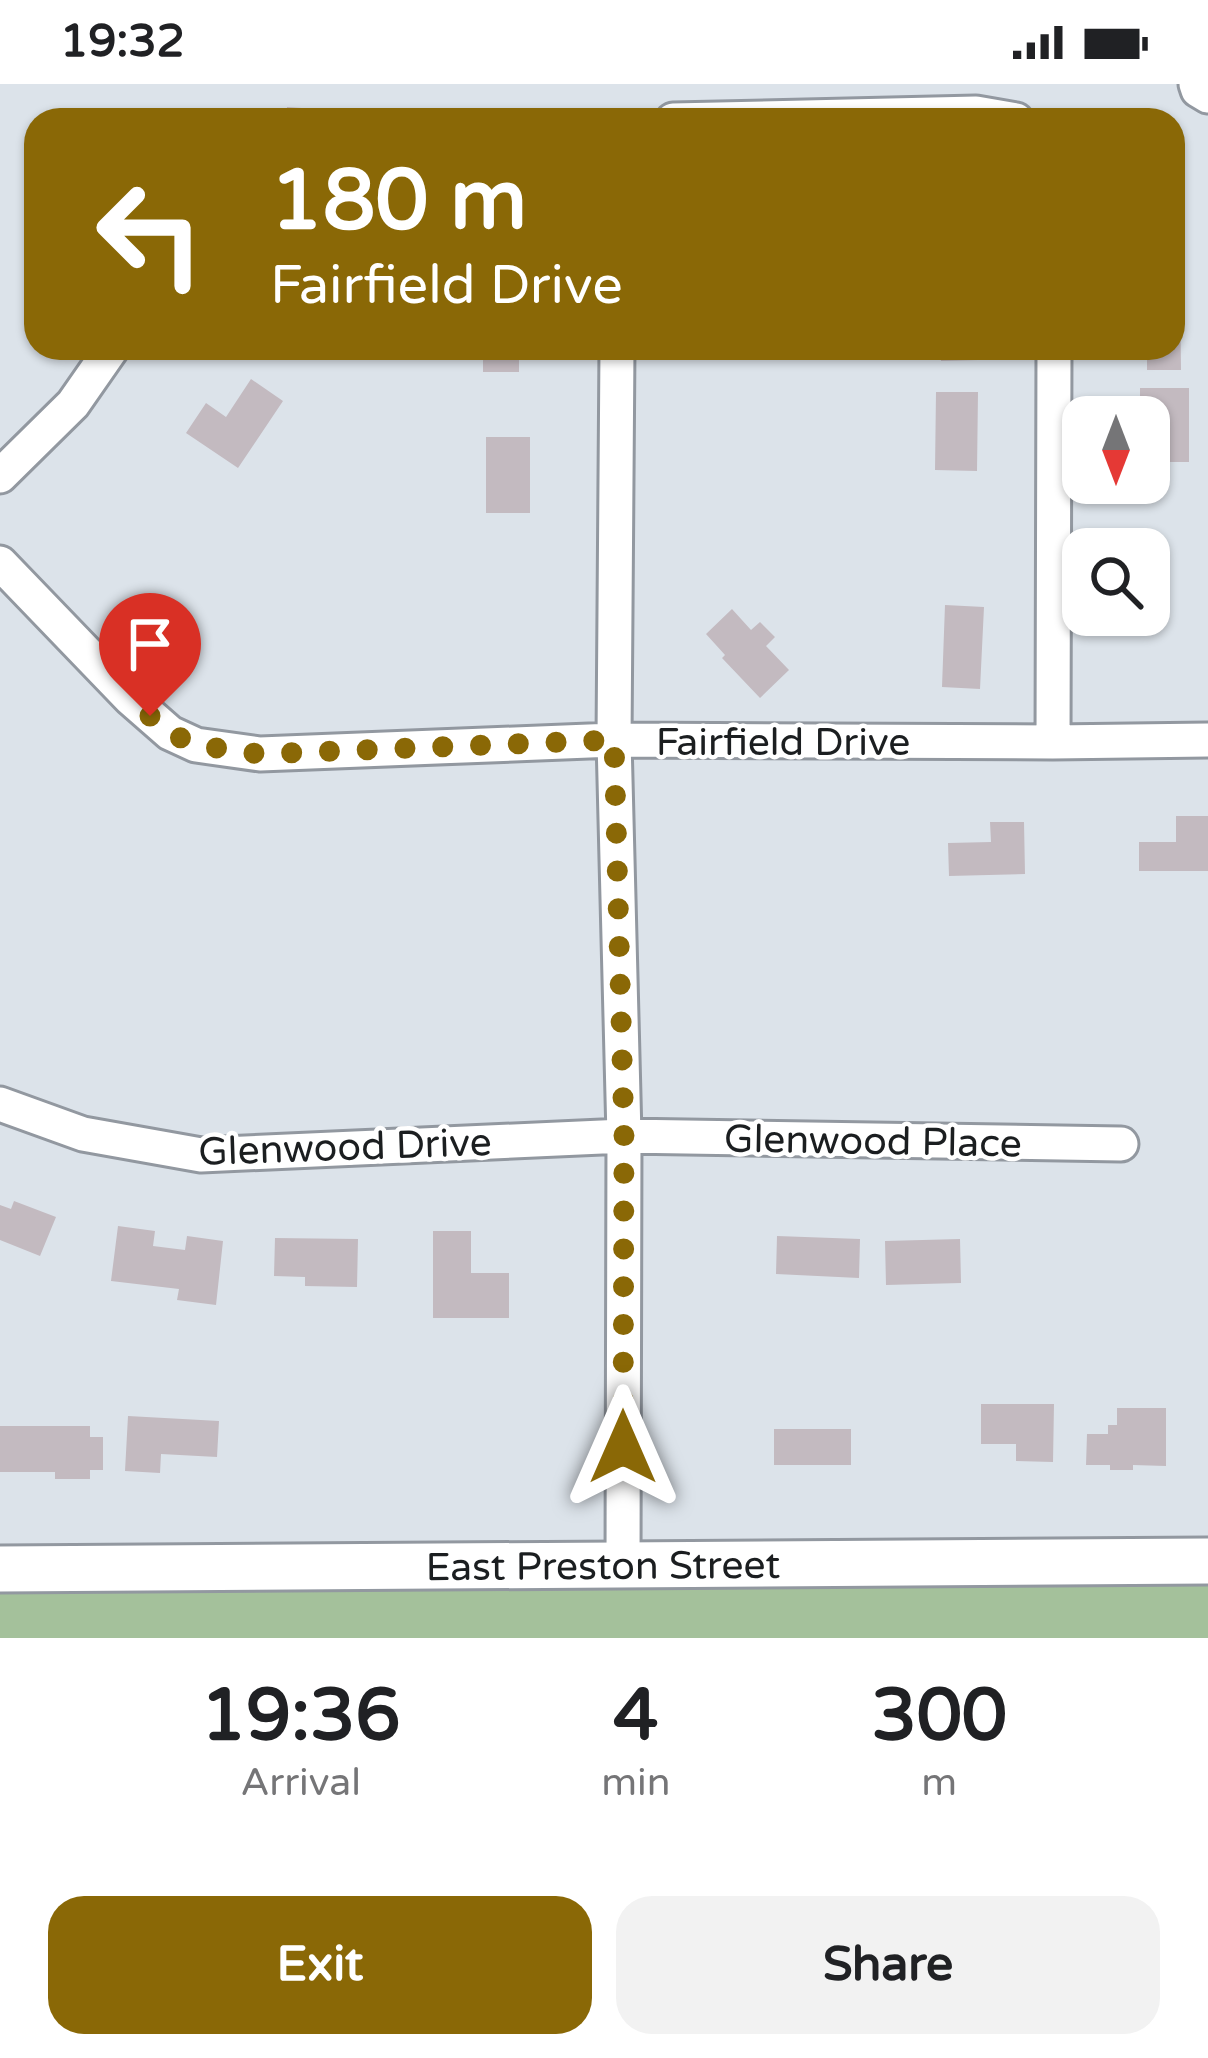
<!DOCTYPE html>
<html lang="en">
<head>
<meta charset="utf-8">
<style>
	:root { --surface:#fff; --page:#f2f2f2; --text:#202124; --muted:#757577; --accent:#8a6806 }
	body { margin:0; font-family:"Varela Round",sans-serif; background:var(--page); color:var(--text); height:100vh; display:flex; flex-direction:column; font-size:45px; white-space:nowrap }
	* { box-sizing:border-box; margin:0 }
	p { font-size:39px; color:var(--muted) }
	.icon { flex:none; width:66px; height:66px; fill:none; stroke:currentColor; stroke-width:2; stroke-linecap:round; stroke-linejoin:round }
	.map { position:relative; height:1554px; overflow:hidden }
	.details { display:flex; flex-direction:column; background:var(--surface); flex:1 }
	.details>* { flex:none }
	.guide { position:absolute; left:24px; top:24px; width:1161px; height:252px; border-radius:36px; box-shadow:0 3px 9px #0004; background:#8a6806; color:#fff; overflow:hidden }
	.needle { width:78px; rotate:180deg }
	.tools { position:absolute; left:1062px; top:312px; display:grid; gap:24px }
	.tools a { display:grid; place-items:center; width:108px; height:108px; border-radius:24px; background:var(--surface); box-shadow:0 3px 9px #0004; font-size:60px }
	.pin { position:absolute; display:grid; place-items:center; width:102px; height:102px; color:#fff; margin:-123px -51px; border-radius:50% 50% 50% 0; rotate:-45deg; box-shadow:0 0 12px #0007 }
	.pin .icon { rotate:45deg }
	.me { position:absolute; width:132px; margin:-66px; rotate:0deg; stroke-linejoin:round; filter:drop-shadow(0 0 9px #0008) }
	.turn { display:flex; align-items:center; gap:42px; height:252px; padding:0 48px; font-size:54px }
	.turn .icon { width:156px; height:156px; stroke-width:2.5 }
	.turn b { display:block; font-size:84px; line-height:102px }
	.eta { display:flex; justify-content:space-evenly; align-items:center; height:204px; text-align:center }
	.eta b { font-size:72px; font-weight:800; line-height:84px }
	.button { display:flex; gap:24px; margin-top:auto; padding:24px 48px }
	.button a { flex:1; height:138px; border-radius:36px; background:var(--accent); color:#fff; font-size:48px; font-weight:800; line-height:138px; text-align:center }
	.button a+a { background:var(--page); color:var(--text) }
	.status { display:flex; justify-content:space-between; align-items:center; height:84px; padding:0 60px; background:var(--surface); direction:ltr }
	.status svg { height:33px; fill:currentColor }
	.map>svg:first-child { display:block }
	.green { fill:#a4c19b }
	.building { fill:#c3bac0 }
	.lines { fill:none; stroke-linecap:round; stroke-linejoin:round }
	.street-casing { stroke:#9298a0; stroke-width:39 }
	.secondary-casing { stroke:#9298a0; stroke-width:51 }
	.street { stroke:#fff; stroke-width:33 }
	.secondary { stroke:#fff; stroke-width:45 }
	.route { stroke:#8a6806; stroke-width:21; stroke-dasharray:0 37.8 }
	.labels { text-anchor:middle; stroke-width:9; stroke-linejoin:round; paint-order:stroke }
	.street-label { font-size:39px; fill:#1b1e20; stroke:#fff }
</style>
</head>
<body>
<div class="status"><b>19:32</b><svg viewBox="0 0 49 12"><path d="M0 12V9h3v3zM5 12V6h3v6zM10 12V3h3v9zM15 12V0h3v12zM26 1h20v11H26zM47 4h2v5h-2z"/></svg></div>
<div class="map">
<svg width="1208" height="1554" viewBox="0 0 1208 1554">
	<rect width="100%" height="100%" fill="#dce3ea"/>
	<path class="green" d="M 1208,1477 L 1208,1554 L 0,1554 L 0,1485 Z"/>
	<path class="building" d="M 287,23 L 331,26 L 330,36 L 286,36 Z
		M 1173,196 L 1180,196 L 1181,286 L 1147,286 L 1147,264 L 1173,264 Z
		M 483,264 L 519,264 L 519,288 L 483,288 Z
		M 940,264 L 978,264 L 978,276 L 941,277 Z
		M 251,295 L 283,317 L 238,384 L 186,349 L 206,319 L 226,333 Z
		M 1140,304 L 1189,304 L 1189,378 L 1149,378 L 1149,331 L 1140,331 Z
		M 936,308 L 978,308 L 977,387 L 935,386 Z
		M 486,353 L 530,353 L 530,429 L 486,429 Z
		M 945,521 L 984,523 L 980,605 L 942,603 Z
		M 732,525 L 751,546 L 760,538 L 775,553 L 766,562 L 789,586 L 760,614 L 722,574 L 725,571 L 706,550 Z
		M 1176,732 L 1208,732 L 1208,787 L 1139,787 L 1139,758 L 1176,758 Z
		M 990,738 L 1024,738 L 1025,790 L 949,792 L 948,759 L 991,758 Z
		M 14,1117 L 56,1133 L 40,1172 L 0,1156 L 0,1121 L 11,1125 Z
		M 118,1142 L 155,1147 L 153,1162 L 185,1166 L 187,1152 L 223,1157 L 216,1221 L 177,1216 L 179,1205 L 111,1197 Z
		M 433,1147 L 471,1147 L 471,1189 L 509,1189 L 509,1234 L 433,1234 Z
		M 777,1152 L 860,1155 L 859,1194 L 776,1190 Z
		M 275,1154 L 358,1155 L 357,1203 L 305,1202 L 305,1193 L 274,1192 Z
		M 960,1155 L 961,1199 L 886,1201 L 885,1157 Z
		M 981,1320 L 1054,1320 L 1053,1378 L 1016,1377 L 1016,1360 L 981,1360 Z
		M 1117,1324 L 1166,1324 L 1166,1382 L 1133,1381 L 1133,1386 L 1110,1386 L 1110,1381 L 1086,1381 L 1087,1350 L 1108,1350 L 1108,1341 L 1117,1341 Z
		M 128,1332 L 219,1337 L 217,1373 L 161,1370 L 160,1389 L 125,1387 Z
		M 0,1342 L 90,1342 L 90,1353 L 103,1353 L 103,1386 L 90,1386 L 90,1395 L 55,1395 L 55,1388 L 0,1388 Z
		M 774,1345 L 851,1345 L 851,1381 L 774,1381 Z"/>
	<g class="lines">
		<defs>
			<path id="street" d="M 1196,0 L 1198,6 L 1208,12
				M 673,36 L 976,29 L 1016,36
				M 617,264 L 614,656 L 624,1052 L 623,1481
				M 0,392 L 73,320 L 112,264
				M 0,479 L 130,614 L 170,649 L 196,661 L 260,670 L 614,656 L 1053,658 L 1208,656
				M 1053,658 L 1054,264
				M 0,1020 L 83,1050 L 201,1071 L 624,1052 L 1121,1060"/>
			<g id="secondary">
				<path id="s1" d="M 0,1485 L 1208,1477"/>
			</g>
		</defs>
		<use href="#street" class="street-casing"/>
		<use href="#secondary" class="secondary-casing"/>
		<use href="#street" class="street"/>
		<use href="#secondary" class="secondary"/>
	</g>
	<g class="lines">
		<path class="route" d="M 150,632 L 170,649 L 196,661 L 260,670 L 614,656 L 624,1052 L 623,1363"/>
	</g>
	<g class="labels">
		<g class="street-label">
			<text x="783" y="671">Fairfield Drive</text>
			<text transform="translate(873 1056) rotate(1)" y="14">Glenwood Place</text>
			<text transform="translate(345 1062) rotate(-2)" y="14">Glenwood Drive</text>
			<text dy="14" stroke="none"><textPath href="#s1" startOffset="603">East Preston Street</textPath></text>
		</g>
	</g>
</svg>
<div class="tools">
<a><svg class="needle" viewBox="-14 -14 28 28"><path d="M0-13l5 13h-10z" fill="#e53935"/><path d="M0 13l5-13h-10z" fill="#757577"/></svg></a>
<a><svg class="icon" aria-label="search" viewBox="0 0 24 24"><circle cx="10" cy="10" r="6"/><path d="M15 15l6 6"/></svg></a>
</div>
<div class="pin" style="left:150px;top:632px;background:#d93025"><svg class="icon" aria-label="arrive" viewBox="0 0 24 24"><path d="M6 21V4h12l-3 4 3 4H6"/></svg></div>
<svg class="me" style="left:623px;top:1363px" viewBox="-20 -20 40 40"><path d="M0-17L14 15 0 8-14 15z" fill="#8a6806" stroke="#fff" stroke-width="4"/></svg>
<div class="guide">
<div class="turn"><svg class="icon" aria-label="left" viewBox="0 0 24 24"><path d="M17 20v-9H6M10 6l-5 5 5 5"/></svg><div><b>180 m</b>Fairfield Drive</div></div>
</div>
</div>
<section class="details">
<div class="eta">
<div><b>19:36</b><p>Arrival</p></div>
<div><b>4</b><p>min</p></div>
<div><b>300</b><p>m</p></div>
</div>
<div class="button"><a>Exit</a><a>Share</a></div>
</section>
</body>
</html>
